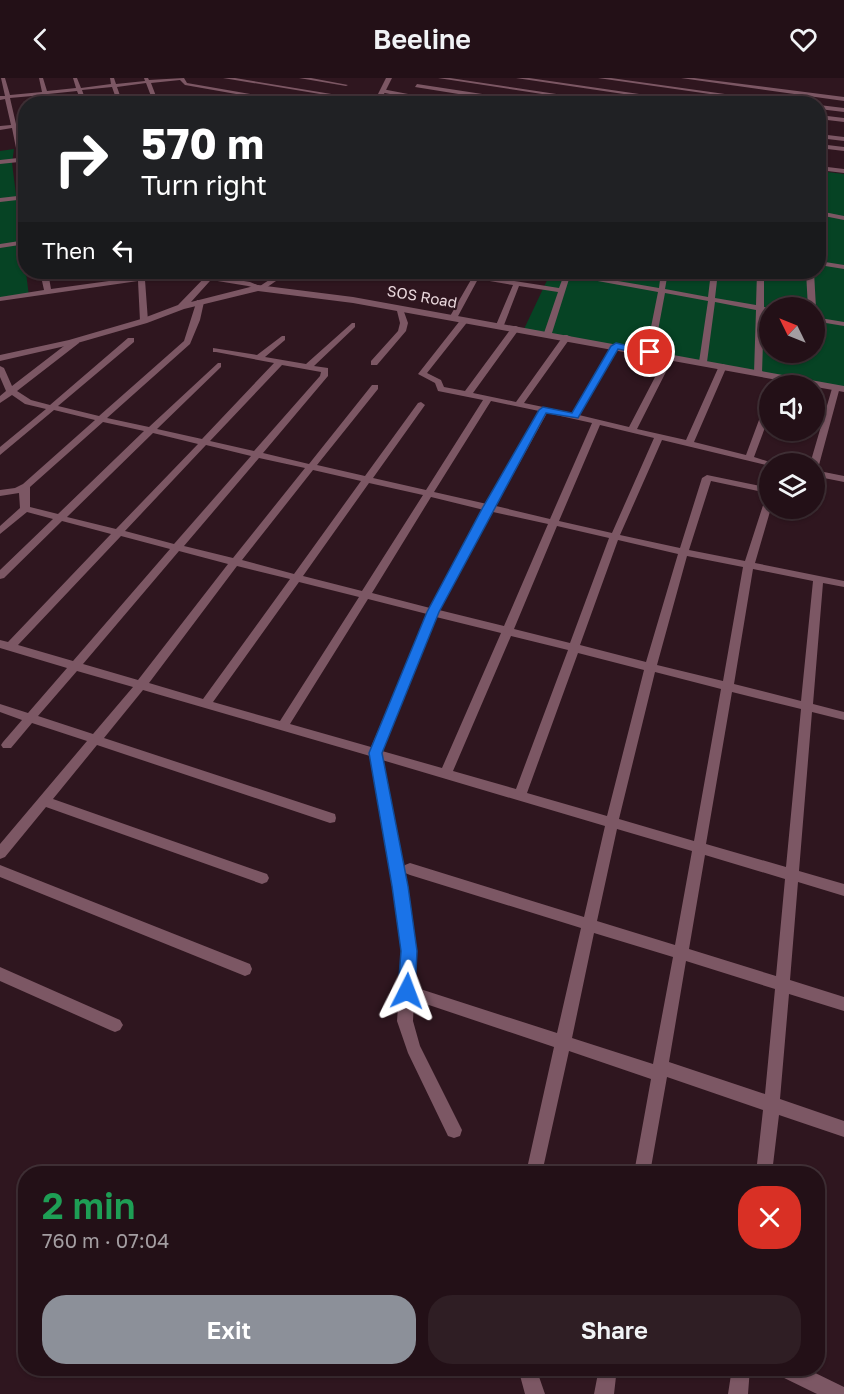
<!DOCTYPE html>
<html lang="en">
<head>
<meta charset="utf-8">
<style>
	:root { --surface:#231017; --page:#2f1e24; --text:#f1f3f6; --muted:#a39da1; --line:#403036; --accent:#8c9099 }
	body { margin:0; font-family:"Golos Text",sans-serif; background:var(--page); color:var(--text); height:100vh; display:flex; flex-direction:column; font-size:22px; white-space:nowrap }
	* { box-sizing:border-box; margin:0 }
	p { font-size:20px; color:var(--muted) }
	.icon { flex:none; width:33px; height:33px; fill:none; stroke:currentColor; stroke-width:2; stroke-linecap:round; stroke-linejoin:round }
	.map { position:relative; flex:1; overflow:hidden }
	.side { position:absolute; left:18px; top:1088px; width:807px; height:210px; display:flex; flex-direction:column; background:var(--surface); border-radius:24px; box-shadow:0 2px 4px #0004,0 0 0 2px var(--line) }
	.side>* { flex:none }
	.guide { position:absolute; left:18px; top:18px; width:808px; height:183px; border-radius:24px; box-shadow:0 2px 4px #0004,0 0 0 2px var(--line); background:#202124; color:#fff; overflow:hidden }
	.needle { width:39px; rotate:313deg }
	.buttons { position:absolute; left:759px; top:219px; display:grid; gap:12px }
	.buttons a { display:grid; place-items:center; width:66px; height:66px; border-radius:50%; background:var(--surface); box-shadow:0 2px 4px #0004,0 0 0 2px var(--line); font-size:30px }
	.pin { position:absolute; display:grid; place-items:center; width:51px; height:51px; color:#fff; margin:-26px; border:3px solid #fff; border-radius:50%; box-shadow:0 2px 6px #0007 }
	.me { position:absolute; width:66px; margin:-33px; rotate:3deg; stroke-linejoin:round; filter:drop-shadow(0 0 4px #0008) }
	.turn { display:flex; align-items:center; gap:21px; height:126px; padding:0 24px; font-size:27px }
	.turn .icon { width:78px; height:78px; stroke-width:2.5 }
	.turn b { display:block; font-size:42px; line-height:51px }
	.then { display:flex; align-items:center; height:57px; padding:0 24px; background:#0003; gap:12px; font-size:22px }
	.round { display:grid; place-items:center; flex:none; width:63px; height:63px; border-radius:24px; background:var(--page) }
	.overview { display:flex; align-items:center; justify-content:space-between; height:102px; padding:0 24px }
	h1 { font-size:36px; font-weight:600; line-height:45px; color:#1e9e55 }
	.action { display:flex; gap:12px; margin-top:auto; padding:12px 24px }
	.action a { flex:1; height:69px; border-radius:24px; background:var(--accent); color:#fff; font-size:24px; font-weight:600; line-height:69px; text-align:center }
	.action a+a { background:var(--page); color:var(--text) }
	header { display:flex; justify-content:space-between; align-items:center; height:78px; padding:0 24px; background:var(--surface); font-size:27px; font-weight:600 }
	.map>svg:first-child { display:block }
	.green { fill:#064324; fill-rule:evenodd }
	.lines { fill:none; stroke-linecap:round; stroke-linejoin:round }
	.minor { fill:#7c5764; fill-rule:evenodd }
	.tertiary { fill:#7c5764; fill-rule:evenodd }
	.route { fill:#1a73e8; stroke:#114b97; stroke-width:1.5 }
	.labels { text-anchor:middle; stroke-width:4.5; stroke-linejoin:round; paint-order:stroke }
	.far-street-label { font-size:15px; fill:#e9d7dc; stroke:#2f161f }
</style>
</head>
<body>
<header><svg class="icon" aria-label="back" viewBox="0 0 24 24"><path d="M15 5l-7 7 7 7"/></svg>Beeline<svg class="icon" aria-label="heart" viewBox="0 0 24 24"><path d="M12 20l-8-8c-3-5 5-10 8-4 3-6 11-1 8 4z"/></svg></header>
<div class="map">
<svg width="844" height="1316" viewBox="0 0 844 1316">
	<rect width="100%" height="100%" fill="#2f161f"/>
	<path class="green" d="M 14,71 L 12,85 L 29,218 L 0,221 L 0,73 Z
		M 819,93 L 844,96 L 844,313 L 524,251 L 551,194 L 819,194 ZM 770,230 L 814,230 L 814,274 L 770,274 Z"/>
	<g class="lines">
		<path class="minor" d="M 1,0 L 5,0 L 10,17 L 42,14 L 39,0 L 43,0 L 47,13 L 76,10 L 73,0 L 77,0 L 81,10 L 111,6 L 110,0 L 114,0 L 116,6 L 145,3 L 144,0 L 148,0 L 149,2 L 184,0 L 187,5 L 309,26 L 294,26 L 185,7 L 180,2 L 151,5 L 159,26 L 154,26 L 146,5 L 117,9 L 123,26 L 118,26 L 112,9 L 82,12 L 87,26 L 82,26 L 77,13 L 48,16 L 50,26 L 45,26 L 43,17 L 10,20 L 16,46 L 26,45 L 26,49 L 17,50 L 24,79 L 26,79 L 26,103 L 23,101 L 19,84 L 0,86 L 0,82 L 18,80 L 12,50 L 0,52 L 0,48 L 11,47 L 5,21 L 0,22 L 0,18 L 5,18 Z
			M 223,0 L 235,0 L 380,24 L 377,26 L 331,18 L 324,26 L 319,26 L 326,17 Z
			M 299,0 L 311,0 L 348,7 L 346,8 Z
			M 438,0 L 450,0 L 623,26 L 607,26 Z
			M 516,0 L 529,0 L 708,26 L 691,26 Z
			M 598,0 L 611,0 L 796,26 L 779,26 Z
			M 681,0 L 694,0 L 844,19 L 844,23 Z
			M 417,6 L 534,24 L 536,26 L 521,26 L 415,9 Z
			M 382,11 L 450,24 L 452,26 L 439,26 L 380,14 Z
			M 181,16 L 227,24 L 229,26 L 215,26 L 179,19 Z
			M 819,27 L 844,30 L 844,34 L 819,31 Z
			M 819,37 L 844,40 L 844,44 L 819,41 Z
			M 819,56 L 844,59 L 844,63 L 819,60 Z
			M 819,66 L 844,69 L 844,73 L 819,70 Z
			M 819,88 L 844,91 L 844,95 L 819,92 Z
			M 26,117 L 26,121 L 0,124 L 0,120 Z
			M 819,133 L 844,138 L 844,142 L 819,137 Z
			M 26,162 L 26,166 L 0,170 L 0,166 Z
			M 819,183 L 844,187 L 844,191 L 819,187 Z
			M 40,194 L 48,194 L 51,211 L 138,199 L 138,194 L 144,194 L 145,198 L 174,194 L 194,194 L 195,195 L 250,204 L 260,208 L 281,194 L 289,194 L 263,212 L 248,208 L 193,199 L 188,195 L 145,202 L 148,243 L 144,245 L 140,243 L 138,203 L 0,223 L 0,219 L 44,212 Z
			M 444,194 L 458,194 L 559,210 L 565,194 L 659,210 L 661,194 L 668,194 L 665,211 L 708,219 L 711,194 L 718,194 L 715,220 L 756,227 L 757,194 L 764,194 L 764,229 L 770,230 L 770,234 L 764,233 L 762,295 L 758,297 L 754,295 L 756,232 L 715,224 L 707,284 L 703,286 L 699,284 L 708,223 L 665,215 L 654,274 L 650,276 L 646,274 L 658,214 L 570,198 L 552,255 L 548,257 L 544,255 L 558,214 L 519,208 L 504,247 L 500,249 L 496,247 L 513,207 L 478,201 L 457,240 L 453,242 L 449,240 L 472,200 Z
			M 806,194 L 814,194 L 816,230 L 814,232 L 814,230 L 808,230 Z
			M 197,222 L 204,224 L 200,242 L 190,266 L 107,340 L 149,349 L 218,285 L 221,285 L 221,289 L 157,351 L 202,361 L 274,285 L 216,274 L 213,274 L 213,270 L 257,277 L 282,258 L 285,258 L 285,262 L 265,279 L 306,286 L 352,245 L 355,245 L 355,249 L 314,288 L 328,290 L 328,298 L 263,375 L 309,386 L 372,307 L 378,307 L 378,311 L 317,387 L 365,398 L 418,325 L 421,324 L 425,327 L 373,400 L 426,412 L 483,322 L 438,313 L 435,305 L 418,296 L 462,240 L 469,242 L 427,295 L 441,302 L 444,309 L 465,313 L 513,248 L 516,248 L 520,250 L 473,315 L 516,324 L 564,257 L 567,257 L 571,259 L 524,325 L 572,335 L 612,268 L 616,266 L 620,268 L 579,337 L 629,349 L 666,278 L 670,276 L 674,278 L 637,351 L 686,362 L 719,288 L 723,286 L 727,288 L 694,364 L 746,377 L 766,323 L 770,321 L 770,336 L 754,379 L 776,386 L 770,386 L 770,388 L 662,362 L 620,457 L 680,470 L 702,400 L 707,397 L 770,410 L 771,430 L 755,485 L 844,503 L 844,509 L 823,505 L 813,626 L 844,634 L 844,642 L 812,634 L 799,793 L 844,806 L 844,818 L 798,804 L 790,902 L 844,919 L 844,933 L 789,916 L 780,1021 L 844,1043 L 844,1059 L 779,1037 L 772,1095 L 756,1095 L 763,1032 L 667,999 L 650,1095 L 634,1095 L 651,1001 L 569,973 L 542,1095 L 526,1095 L 554,969 L 414,922 L 413,943 L 420,968 L 462,1052 L 460,1058 L 454,1060 L 448,1058 L 408,975 L 397,943 L 402,873 L 393,808 L 370,678 L 143,612 L 104,660 L 335,736 L 336,740 L 335,744 L 330,745 L 97,667 L 53,721 L 267,796 L 269,800 L 267,804 L 262,806 L 46,729 L 5,779 L 0,781 L 0,766 L 87,663 L 32,645 L 11,670 L 3,670 L 1,667 L 3,664 L 22,642 L 0,634 L 0,626 L 28,635 L 67,590 L 0,570 L 0,562 L 8,564 L 111,456 L 62,443 L 4,500 L 0,501 L 0,492 L 53,441 L 27,434 L 0,456 L 0,448 L 20,430 L 19,415 L 0,418 L 0,412 L 15,410 L 23,406 L 95,342 L 54,332 L 0,377 L 0,369 L 46,331 L 25,326 L 12,317 L 0,325 L 0,318 L 6,313 L 0,299 L 0,288 L 4,290 L 12,308 L 73,261 L 79,261 L 79,265 L 17,313 L 31,322 L 50,327 L 128,260 L 134,260 L 134,264 L 58,328 L 99,338 L 184,263 ZM 282,287 L 321,294 L 320,298 L 254,373 L 210,363 ZM 491,323 L 539,333 L 487,426 L 434,414 ZM 547,335 L 592,345 L 550,441 L 496,428 ZM 103,344 L 144,353 L 58,436 L 30,429 L 30,409 ZM 600,347 L 654,360 L 612,455 L 559,443 ZM 153,355 L 198,366 L 116,451 L 67,439 ZM 206,367 L 251,378 L 174,466 L 125,453 ZM 259,380 L 305,390 L 233,480 L 184,468 ZM 313,392 L 361,403 L 294,496 L 242,482 ZM 711,403 L 767,415 L 745,483 L 689,472 ZM 369,405 L 423,417 L 362,513 L 303,498 ZM 431,419 L 484,432 L 430,530 L 372,515 ZM 493,434 L 548,446 L 504,548 L 439,532 ZM 557,448 L 609,460 L 570,565 L 514,551 ZM 121,458 L 170,471 L 73,583 L 18,567 ZM 618,462 L 678,476 L 646,584 L 580,567 ZM 179,473 L 228,486 L 138,602 L 83,586 ZM 687,478 L 743,489 L 723,603 L 657,587 ZM 237,488 L 290,501 L 203,621 L 149,605 ZM 753,491 L 813,503 L 801,623 L 734,606 ZM 299,504 L 359,519 L 280,643 L 213,624 ZM 368,521 L 427,536 L 371,669 L 290,646 ZM 436,539 L 501,555 L 442,690 L 382,673 ZM 511,558 L 568,572 L 516,711 L 453,693 ZM 578,575 L 644,592 L 607,738 L 527,715 ZM 77,593 L 133,609 L 93,656 L 38,638 ZM 655,594 L 721,611 L 694,763 L 619,741 ZM 732,614 L 801,631 L 786,789 L 706,766 ZM 382,682 L 605,748 L 584,839 L 410,785 L 405,787 L 403,791 ZM 617,751 L 692,773 L 675,867 L 597,843 ZM 705,777 L 785,801 L 776,898 L 689,871 ZM 404,792 L 405,795 L 410,797 L 581,850 L 557,955 L 414,909 L 416,873 ZM 594,855 L 673,879 L 653,986 L 572,960 ZM 686,883 L 775,911 L 765,1016 L 669,984 Z
			M 396,229 L 403,231 L 408,245 L 406,253 L 377,287 L 371,287 L 371,283 L 398,253 L 400,245 Z
			M 814,239 L 844,244 L 844,248 L 814,243 Z
			M 833,307 L 840,309 L 819,387 L 814,390 L 814,386 L 810,386 Z
			M 814,392 L 844,398 L 844,404 L 814,398 Z
			M 0,787 L 250,886 L 252,891 L 250,896 L 245,898 L 0,799 Z
			M 0,889 L 120,942 L 123,947 L 120,952 L 115,954 L 110,952 L 0,903 Z
			M 518,1290 L 536,1290 L 545,1316 L 525,1316 Z
			M 599,1290 L 617,1290 L 614,1316 L 594,1316 Z
			M 732,1290 L 750,1290 L 748,1316 L 728,1316 Z
			M 776,1290 L 805,1290 L 844,1309 L 844,1316 L 817,1316 L 778,1297 Z"/>
		<path class="tertiary" d="M 386,0 L 392,0 L 379,26 L 373,26 Z
			M 210,194 L 218,194 L 191,224 L 258,207 L 353,219 L 844,308 L 844,314 L 353,225 L 258,213 L 184,231 L 147,245 L 74,266 L 0,283 L 0,277 L 69,262 L 141,241 L 178,227 Z"/>
	</g>
	<path class="route" d="M 616,265 L 654,274 L 650,277 L 618,271 L 578,340 L 546,335 L 439,534 L 382,675 L 408,808 L 417,873 L 415,913 L 413,918 L 407,921 L 401,918 L 398,913 L 401,873 L 392,808 L 369,675 L 427,534 L 483,429 L 539,332 L 543,329 L 572,335 L 611,268 Z"/>
	<g class="labels">
		<g class="far-street-label">
			<text transform="translate(422 219) rotate(10)" y="5">SOS Road</text>
		</g>
	</g>
</svg>
<div class="buttons">
<a><svg class="needle" viewBox="-14 -14 28 28"><path d="M0-13l5 13h-10z" fill="#e53935"/><path d="M0 13l5-13h-10z" fill="#a39da1"/></svg></a>
<a><svg class="icon" aria-label="sound" viewBox="0 0 24 24"><path d="M4 9h4l5-4v14l-5-4H4zM17 9q2 3 0 6"/></svg></a>
<a><svg class="icon" aria-label="layers" viewBox="0 0 24 24"><path d="M12 4l9 5-9 5-9-5zM3 14l9 5 9-5"/></svg></a>
</div>
<div class="pin" style="left:650px;top:274px;background:#d93025"><svg class="icon" aria-label="arrive" viewBox="0 0 24 24"><path d="M6 21V4h12l-3 4 3 4H6"/></svg></div>
<svg class="me" style="left:407px;top:913px" viewBox="-20 -20 40 40"><path d="M0-17L14 15 0 8-14 15z" fill="#1a73e8" stroke="#fff" stroke-width="4"/></svg>
<div class="guide">
<div class="turn"><svg class="icon" aria-label="right" viewBox="0 0 24 24"><path d="M7 20v-9h11M14 6l5 5-5 5"/></svg><div><b>570 m</b>Turn right</div></div>
<div class="then">Then<svg class="icon" aria-label="left" viewBox="0 0 24 24"><path d="M17 20v-9H6M10 6l-5 5 5 5"/></svg></div>
</div>
<section class="side">
<div class="overview"><div><h1>2 min</h1><p>760 m · 07:04</p></div><a class="round" style="background:#d93025;color:#fff"><svg class="icon" aria-label="close" viewBox="0 0 24 24"><path d="M6 6l12 12M18 6L6 18"/></svg></a></div>
<div class="action"><a>Exit</a><a>Share</a></div>
</section>
</div>
</body>
</html>
